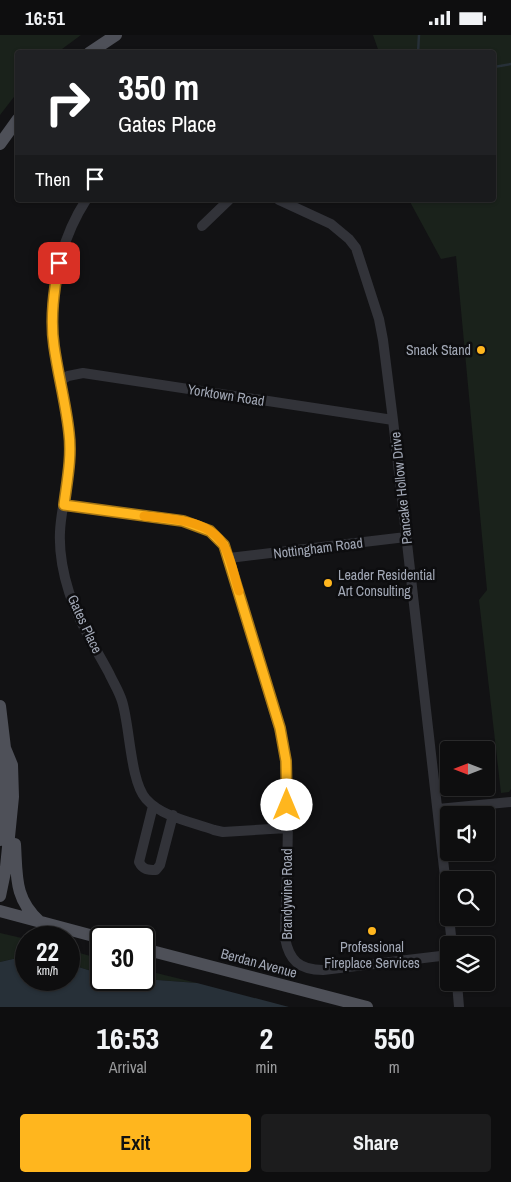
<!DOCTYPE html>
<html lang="en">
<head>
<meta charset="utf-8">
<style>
	:root { --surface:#0e0e0f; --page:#1c1c1d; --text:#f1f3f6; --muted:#9b9c9e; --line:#2e2e2f; --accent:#ffb61e }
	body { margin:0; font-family:"Archivo Narrow",sans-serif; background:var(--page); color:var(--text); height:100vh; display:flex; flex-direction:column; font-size:19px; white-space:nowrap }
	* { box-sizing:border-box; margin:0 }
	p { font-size:16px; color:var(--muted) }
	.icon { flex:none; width:28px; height:28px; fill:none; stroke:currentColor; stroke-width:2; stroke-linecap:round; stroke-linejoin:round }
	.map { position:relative; height:972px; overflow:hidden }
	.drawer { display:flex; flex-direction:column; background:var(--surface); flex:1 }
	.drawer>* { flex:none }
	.guide { position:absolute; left:15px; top:15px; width:481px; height:152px; border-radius:5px; box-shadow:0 1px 4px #0004,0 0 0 1px var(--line); background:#202124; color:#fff; overflow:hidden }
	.needle { width:32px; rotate:270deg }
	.fabs { position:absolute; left:440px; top:706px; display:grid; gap:10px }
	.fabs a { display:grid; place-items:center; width:55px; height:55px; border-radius:5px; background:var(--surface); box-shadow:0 1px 4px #0004,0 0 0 1px var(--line); font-size:25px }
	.speed { position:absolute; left:15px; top:891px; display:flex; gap:10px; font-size:25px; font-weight:700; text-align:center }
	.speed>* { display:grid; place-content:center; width:65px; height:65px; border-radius:50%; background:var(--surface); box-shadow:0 1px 4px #0004,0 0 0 1px var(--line); line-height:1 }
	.speed small { font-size:12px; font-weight:400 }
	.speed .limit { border:2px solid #111; border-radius:8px; background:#fff; color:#111 }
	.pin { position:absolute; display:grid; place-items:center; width:42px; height:42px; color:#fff; margin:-21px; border-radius:10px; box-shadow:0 2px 8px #0006 }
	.me { position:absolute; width:55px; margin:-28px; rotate:0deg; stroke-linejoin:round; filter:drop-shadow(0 0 4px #0008) }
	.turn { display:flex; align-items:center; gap:18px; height:105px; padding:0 20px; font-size:22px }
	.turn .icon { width:65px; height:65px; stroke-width:2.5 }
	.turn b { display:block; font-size:35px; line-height:42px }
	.then { display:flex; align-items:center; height:48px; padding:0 20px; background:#0003; gap:10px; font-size:19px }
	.eta { display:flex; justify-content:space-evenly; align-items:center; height:85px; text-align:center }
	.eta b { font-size:30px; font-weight:700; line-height:35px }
	.cta { display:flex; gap:10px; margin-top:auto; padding:10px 20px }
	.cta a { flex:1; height:58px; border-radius:5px; background:var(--accent); color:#111; font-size:20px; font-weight:700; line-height:58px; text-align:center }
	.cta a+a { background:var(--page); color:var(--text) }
	.status { display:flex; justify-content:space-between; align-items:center; height:35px; padding:0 25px; background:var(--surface); direction:ltr }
	.status svg { height:14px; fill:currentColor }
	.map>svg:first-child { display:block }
	.green { fill:#1a221b }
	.water { fill:#273038 }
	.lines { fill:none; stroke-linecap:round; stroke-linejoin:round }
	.stream { stroke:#273038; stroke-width:2.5 }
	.minor { stroke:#323339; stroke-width:10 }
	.major { stroke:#4e5058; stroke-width:12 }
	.route-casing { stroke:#a67614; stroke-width:12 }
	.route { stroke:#ffb61e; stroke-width:9 }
	.slow { stroke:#f59e0b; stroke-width:9 }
	.poi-dot { fill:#ffb61e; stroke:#0d0d0f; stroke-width:2 }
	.labels { text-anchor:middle; stroke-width:5; stroke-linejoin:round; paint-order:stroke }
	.poi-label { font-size:14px; fill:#a2a8b6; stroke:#0d0d0f; text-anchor:end }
	.street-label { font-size:14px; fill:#a2a8b6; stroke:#0d0d0f }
</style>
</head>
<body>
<div class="status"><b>16:51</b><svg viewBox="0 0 49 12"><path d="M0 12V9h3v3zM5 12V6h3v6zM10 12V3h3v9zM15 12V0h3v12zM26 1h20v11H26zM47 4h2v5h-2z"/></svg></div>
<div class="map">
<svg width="511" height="972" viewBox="0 0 511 972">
	<rect width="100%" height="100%" fill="#121214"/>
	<path class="green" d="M 0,0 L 81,0 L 58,17 L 18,18 L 17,58 L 0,80 Z
		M 373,0 L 511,0 L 511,754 L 509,757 L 501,758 L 479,565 L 487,555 L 456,221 L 441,224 L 409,165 L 494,165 L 494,18 L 379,17 Z
		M 0,898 L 26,904 L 26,921 L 0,927 Z
		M 69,915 L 101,924 L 101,939 L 69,929 Z
		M 144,935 L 197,948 L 144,944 Z"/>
	<path class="water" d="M 26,921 L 26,945 L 69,945 L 69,929 L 101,939 L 101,945 L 144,944 L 197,948 L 289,972 L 0,972 L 0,927 Z"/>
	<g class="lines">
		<path class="stream" d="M 418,18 L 419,0
			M 494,32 L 511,29"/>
		<path class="minor" d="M 86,165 C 59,207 48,261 54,310 C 58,345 69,379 70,415 C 71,443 61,470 60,497 C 59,517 63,538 69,557 C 78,586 95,612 109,638 C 113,647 119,656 122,666 C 130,691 130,746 146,764 C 162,782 192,787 214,795 L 223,797 L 287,793
			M 279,165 L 331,189 L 349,204 L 356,213 L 379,284 L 383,305 L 393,385 L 449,877
			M 202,191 L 229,165
			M 60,346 L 68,341 L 83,338 L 393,385
			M 64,470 L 183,486 L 210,496 L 224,510 L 283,706 C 292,771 286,838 285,903 C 289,925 299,935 323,935 L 449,920
			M 229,523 L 406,502
			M 153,771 L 139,827 C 143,835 148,835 156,835 L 160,830 L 173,780
			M 438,774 L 511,767
			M 449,882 L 452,910
			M 457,948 L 459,972"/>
		<path class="major" d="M 89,18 L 116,0
			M 0,109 L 18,84
			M 0,671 L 5,713 L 12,730 L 13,762 L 6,832 L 0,861
			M 0,805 C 4,774 0,743 5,713
			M 15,809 C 17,841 14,864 40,887
			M 0,876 L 101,903
			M 144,914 L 367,972"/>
	</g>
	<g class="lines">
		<defs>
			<path id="route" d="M 59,228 C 54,255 50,283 54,311 C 58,340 66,369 69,398 C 72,422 67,446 64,470 L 183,486 L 210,496 L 224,510 L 280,693 L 286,726 L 287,770"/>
		</defs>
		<use href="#route" class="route-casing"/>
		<use href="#route" class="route"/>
		<path class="slow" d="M 144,481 C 170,484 210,484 224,511 C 232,525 234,541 239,556"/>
	</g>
	<g class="poi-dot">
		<circle cx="481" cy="315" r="5"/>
		<circle cx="328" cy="548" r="5"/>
		<circle cx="372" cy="896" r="5"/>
	</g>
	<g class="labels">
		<g class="poi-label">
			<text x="471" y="320">Snack Stand</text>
			<text x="338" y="545" text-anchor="start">Leader Residential<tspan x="338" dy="16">Art Consulting</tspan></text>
			<text x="372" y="917" text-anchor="middle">Professional<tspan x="372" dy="16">Fireplace Services</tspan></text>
		</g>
		<g class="street-label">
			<text transform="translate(226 360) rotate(9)" y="5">Yorktown Road</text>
			<text transform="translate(401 453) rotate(-96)" y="5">Pancake Hollow Drive</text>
			<text transform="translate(318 513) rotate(-7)" y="5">Nottingham Road</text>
			<text transform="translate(85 589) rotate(65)" y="5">Gates Place</text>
			<text transform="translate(287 859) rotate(-90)" y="5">Brandywine Road</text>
			<text transform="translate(259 928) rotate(15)" y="5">Berdan Avenue</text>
		</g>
	</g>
</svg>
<div class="fabs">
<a><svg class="needle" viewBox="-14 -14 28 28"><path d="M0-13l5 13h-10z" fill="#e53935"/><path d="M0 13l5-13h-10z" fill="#9b9c9e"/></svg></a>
<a><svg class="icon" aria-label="sound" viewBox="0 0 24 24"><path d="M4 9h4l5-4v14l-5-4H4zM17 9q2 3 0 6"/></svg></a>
<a><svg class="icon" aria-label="search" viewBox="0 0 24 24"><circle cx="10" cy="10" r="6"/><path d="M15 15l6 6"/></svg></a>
<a><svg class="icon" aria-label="layers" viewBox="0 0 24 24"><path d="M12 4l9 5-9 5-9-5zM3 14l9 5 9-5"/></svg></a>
</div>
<div class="speed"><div>22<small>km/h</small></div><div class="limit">30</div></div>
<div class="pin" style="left:59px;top:228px;background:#d93025"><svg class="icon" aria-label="arrive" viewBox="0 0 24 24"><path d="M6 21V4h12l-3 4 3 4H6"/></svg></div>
<svg class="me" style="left:287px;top:770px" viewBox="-20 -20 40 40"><circle r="19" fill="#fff"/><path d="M0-13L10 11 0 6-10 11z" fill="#ffb61e"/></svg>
<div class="guide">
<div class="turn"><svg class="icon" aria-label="right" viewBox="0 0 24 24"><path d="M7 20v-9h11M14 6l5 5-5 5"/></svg><div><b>350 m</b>Gates Place</div></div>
<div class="then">Then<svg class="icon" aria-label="arrive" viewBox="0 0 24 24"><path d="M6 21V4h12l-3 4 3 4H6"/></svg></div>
</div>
</div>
<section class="drawer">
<div class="eta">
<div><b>16:53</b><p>Arrival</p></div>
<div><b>2</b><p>min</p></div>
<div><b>550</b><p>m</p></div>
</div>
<div class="cta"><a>Exit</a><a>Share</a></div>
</section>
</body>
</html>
